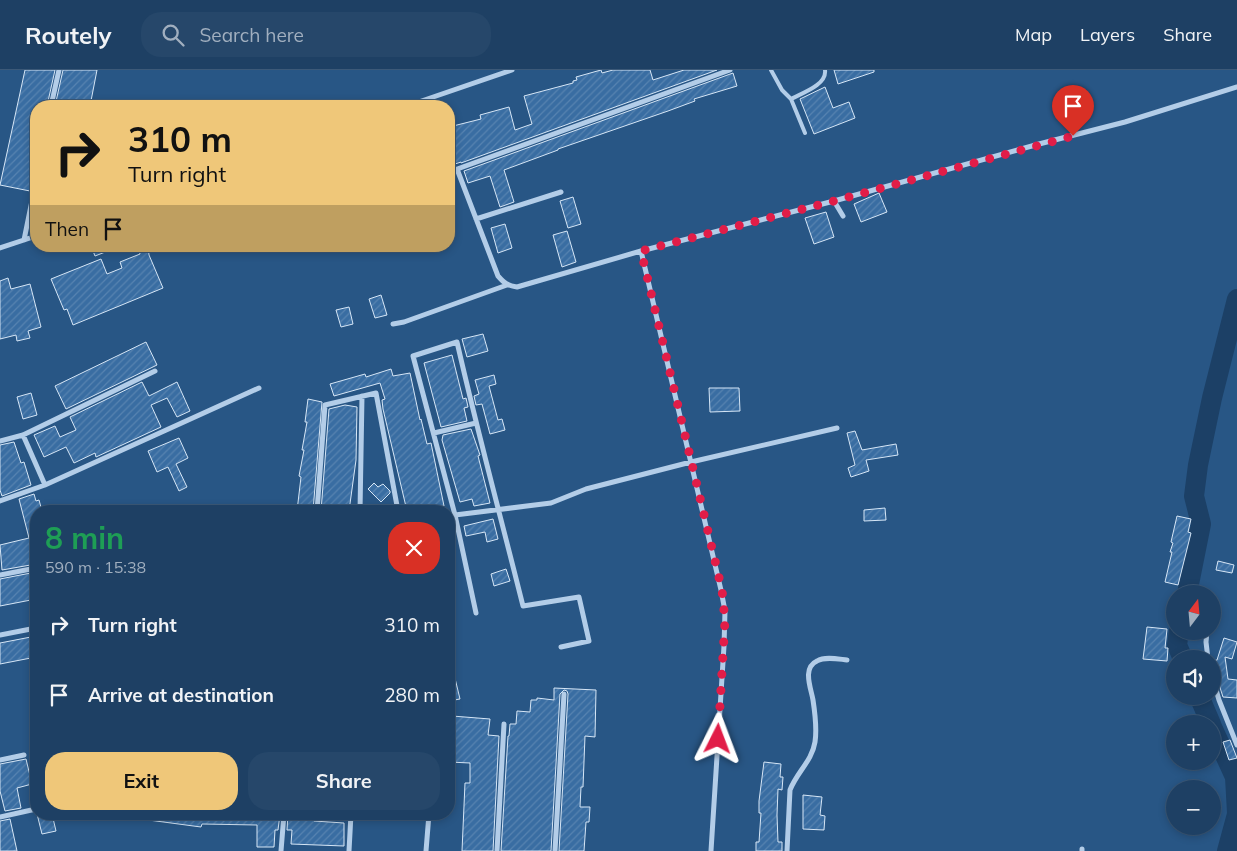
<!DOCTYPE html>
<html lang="en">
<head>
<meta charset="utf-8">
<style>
	:root { --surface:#1e4064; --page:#26476a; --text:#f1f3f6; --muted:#a1afbf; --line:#3c5978; --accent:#efc779 }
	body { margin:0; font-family:Mulish,sans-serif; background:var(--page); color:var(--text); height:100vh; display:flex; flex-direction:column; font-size:19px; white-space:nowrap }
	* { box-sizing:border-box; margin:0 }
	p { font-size:16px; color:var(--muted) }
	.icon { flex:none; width:28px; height:28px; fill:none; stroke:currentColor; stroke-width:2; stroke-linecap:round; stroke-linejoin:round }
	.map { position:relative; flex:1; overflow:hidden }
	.sheet { position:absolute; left:30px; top:435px; width:425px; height:315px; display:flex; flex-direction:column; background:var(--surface); border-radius:20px; box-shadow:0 2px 8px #0003,0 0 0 1px var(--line) }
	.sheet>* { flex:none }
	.top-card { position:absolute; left:30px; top:30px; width:425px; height:152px; border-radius:20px; box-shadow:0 2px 8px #0003,0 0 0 1px var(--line); background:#efc779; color:#111; overflow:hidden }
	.needle { width:32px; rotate:16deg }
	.tools { position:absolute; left:1166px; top:515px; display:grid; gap:10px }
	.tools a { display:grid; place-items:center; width:55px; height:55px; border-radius:50%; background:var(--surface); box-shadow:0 2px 8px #0003,0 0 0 1px var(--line); font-size:25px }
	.pin { position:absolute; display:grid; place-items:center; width:42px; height:42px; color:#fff; margin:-51px -21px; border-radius:50% 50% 50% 0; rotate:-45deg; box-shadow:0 0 5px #0007 }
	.pin .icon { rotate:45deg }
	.me { position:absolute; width:55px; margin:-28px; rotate:3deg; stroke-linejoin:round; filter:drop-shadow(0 0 4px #0008) }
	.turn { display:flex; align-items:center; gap:18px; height:105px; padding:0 15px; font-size:22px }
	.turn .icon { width:65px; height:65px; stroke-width:2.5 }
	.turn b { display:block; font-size:35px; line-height:42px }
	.then { display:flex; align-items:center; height:48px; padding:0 15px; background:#0003; gap:10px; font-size:19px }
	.round { display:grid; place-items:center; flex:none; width:52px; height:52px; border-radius:20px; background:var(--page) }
	.head { display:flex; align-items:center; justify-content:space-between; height:85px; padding:0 15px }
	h1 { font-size:30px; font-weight:700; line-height:38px; color:#1e9e55 }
	.cta { display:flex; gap:10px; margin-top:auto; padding:10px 15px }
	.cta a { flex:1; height:58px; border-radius:20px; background:var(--accent); color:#111; font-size:20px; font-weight:700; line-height:58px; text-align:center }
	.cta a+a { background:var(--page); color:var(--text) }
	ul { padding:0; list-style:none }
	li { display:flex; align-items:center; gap:15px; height:70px; padding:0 15px }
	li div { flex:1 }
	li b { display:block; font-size:19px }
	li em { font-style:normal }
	header { display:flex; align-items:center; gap:30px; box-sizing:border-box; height:70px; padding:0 25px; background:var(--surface); border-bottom:1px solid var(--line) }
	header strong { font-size:24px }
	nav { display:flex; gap:28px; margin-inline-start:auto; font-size:18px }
	.search { width:350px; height:45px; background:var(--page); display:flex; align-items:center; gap:12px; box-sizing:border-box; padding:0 18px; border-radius:20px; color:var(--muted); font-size:19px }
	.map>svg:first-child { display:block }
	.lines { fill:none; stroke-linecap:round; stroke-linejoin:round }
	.river { stroke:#1c4066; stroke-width:20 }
	.building { fill:url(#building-hatch); stroke:#d6e6f6 }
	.service { stroke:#b3cde8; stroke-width:4 }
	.minor { stroke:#b3cde8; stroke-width:5 }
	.route { stroke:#e11d48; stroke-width:9; stroke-dasharray:0 16.2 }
</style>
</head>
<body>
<header>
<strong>Routely</strong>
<div class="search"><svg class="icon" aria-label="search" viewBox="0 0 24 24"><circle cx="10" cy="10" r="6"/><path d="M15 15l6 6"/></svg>Search here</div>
<nav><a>Map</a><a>Layers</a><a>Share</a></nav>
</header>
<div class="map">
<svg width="1237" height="781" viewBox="0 0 1237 781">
	<defs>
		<pattern id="building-hatch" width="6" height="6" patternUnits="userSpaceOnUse" patternTransform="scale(1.25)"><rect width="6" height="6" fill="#396da2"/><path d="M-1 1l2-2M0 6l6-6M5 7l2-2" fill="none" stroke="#5783b0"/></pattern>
	</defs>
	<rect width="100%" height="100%" fill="#285685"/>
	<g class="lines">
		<path class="river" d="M 1187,524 L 1201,454 L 1194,426 L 1198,395 L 1212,328 L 1237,229
			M 1179,561 L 1177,575 L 1183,589
			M 1199,626 L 1211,654
			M 1212,657 L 1235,707 L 1237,743
			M 1227,781 L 1237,744"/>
	</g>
	<path class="building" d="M 25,0 L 55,0 L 47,36 L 36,36 L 36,86 L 34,95 L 36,95 L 36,107 L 32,110 L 30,121 L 0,115 Z
		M 63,0 L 97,0 L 90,36 L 55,36 Z
		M 601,0 L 602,3 L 613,0 L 650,0 L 653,10 L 684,0 L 717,0 L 461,93 L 461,92 L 449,96 L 449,57 L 481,49 L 480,45 L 509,37 L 515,60 L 532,54 L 524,26 L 573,13 L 573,11 L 577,10 L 576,7 Z
		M 834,0 L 874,0 L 874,2 L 838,14 Z
		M 733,3 L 737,16 L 694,29 L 695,31 L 668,41 L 558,79 L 558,80 L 504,100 L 514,132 L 500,137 L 490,106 L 468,113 L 464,101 Z
		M 825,17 L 833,38 L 849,32 L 855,48 L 814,64 L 800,29 Z
		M 879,123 L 887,142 L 861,152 L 854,134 Z
		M 573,127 L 581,154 L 568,158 L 560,131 Z
		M 826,142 L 834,167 L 814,174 L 805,148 Z
		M 505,154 L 512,178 L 498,183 L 491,158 Z
		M 567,161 L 576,192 L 562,197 L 553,165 Z
		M 91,176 L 118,176 L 118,177 L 95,186 Z
		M 138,176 L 148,176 L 149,185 L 163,218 L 73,255 L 67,239 L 64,240 L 51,209 L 101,189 L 107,204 L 122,198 L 120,192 L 140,184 Z
		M 8,208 L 11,219 L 30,214 L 41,257 L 28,261 L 30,268 L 17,271 L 16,265 L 0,269 L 0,211 Z
		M 381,225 L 387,245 L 375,248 L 369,229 Z
		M 349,237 L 353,254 L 341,257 L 336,240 Z
		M 483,264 L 488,281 L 467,287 L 462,269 Z
		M 146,272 L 157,295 L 66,339 L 55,316 Z
		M 452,285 L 463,329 L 466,328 L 468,337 L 464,338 L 467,351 L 441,357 L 424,293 Z
		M 391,299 L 393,306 L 410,303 L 420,350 L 421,349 L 427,374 L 431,373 L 444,436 L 422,441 L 407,441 L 383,339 L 382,330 L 385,329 L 380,313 L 334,326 L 330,314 L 365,304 L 366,307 Z
		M 494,305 L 496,314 L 489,316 L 498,350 L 502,349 L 505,360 L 490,364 L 482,334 L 476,335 L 474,326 L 479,324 L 475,310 Z
		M 142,312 L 149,326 L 177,312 L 190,341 L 177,347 L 167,328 L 151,335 L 161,357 L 96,387 L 95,383 L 74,393 L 66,377 L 44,387 L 34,365 L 55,356 L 60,367 L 76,360 L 70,347 Z
		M 709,318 L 739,318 L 740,341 L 710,342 Z
		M 31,323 L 37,345 L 23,349 L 17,327 Z
		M 308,329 L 322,332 L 313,441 L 297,441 L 301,407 L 299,406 L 304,380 L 302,380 L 307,352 L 305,352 Z
		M 345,335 L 357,337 L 356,390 L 349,441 L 321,441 L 329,339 Z
		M 471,359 L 480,385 L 478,386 L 490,433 L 474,436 L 472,429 L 460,432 L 442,370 L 443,365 Z
		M 855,361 L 862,380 L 896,374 L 898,385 L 866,390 L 869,401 L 851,407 L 848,398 L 855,395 L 847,363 Z
		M 179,368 L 188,388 L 176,394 L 187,417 L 179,421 L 168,397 L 157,402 L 148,381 Z
		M 14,372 L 21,393 L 24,392 L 31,415 L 2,426 L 0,420 L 0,375 Z
		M 374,413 L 378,417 L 383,414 L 390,421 L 390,423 L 381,432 L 368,419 Z
		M 34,424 L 36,431 L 39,430 L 42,441 L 36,441 L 36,494 L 2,500 L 0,475 L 29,468 L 19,429 Z
		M 885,438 L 886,450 L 864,451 L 864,440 Z
		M 1177,446 L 1191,449 L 1188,462 L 1191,463 L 1178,515 L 1165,512 L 1172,482 L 1170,482 L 1173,473 L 1171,472 Z
		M 493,449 L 498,469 L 487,472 L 485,462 L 466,466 L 464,456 Z
		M 1218,491 L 1234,495 L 1232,503 L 1216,500 Z
		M 506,499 L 510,511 L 494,516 L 491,504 Z
		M 36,502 L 36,529 L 0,536 L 0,509 Z
		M 1147,557 L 1167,559 L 1165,578 L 1168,578 L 1167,591 L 1143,589 Z
		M 36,566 L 36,587 L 0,594 L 0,573 Z
		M 1224,568 L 1237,572 L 1232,589 L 1225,587 L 1228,609 L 1237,610 L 1237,628 L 1223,627 L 1216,605 L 1212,602 L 1212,591 L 1217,590 Z
		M 449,600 L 453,600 L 460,629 L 449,631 Z
		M 554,618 L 596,620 L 595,667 L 585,666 L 583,717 L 581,717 L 580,737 L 590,737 L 589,752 L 586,752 L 584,781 L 559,781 L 568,624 L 567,621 L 564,620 L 560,624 L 551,781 L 501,781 L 508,666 L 509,666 L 510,654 L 516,654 L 517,641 L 530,642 L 531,630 L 537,630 L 537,628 L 554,630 Z
		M 452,646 L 490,649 L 488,665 L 499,666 L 493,781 L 462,781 L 465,713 L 470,713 L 470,693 L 449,692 L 449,654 L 451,654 Z
		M 1230,670 L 1237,688 L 1229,690 L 1223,672 Z
		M 26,689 L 32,714 L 17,718 L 21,738 L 5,741 L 0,721 L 0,694 Z
		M 764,692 L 781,694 L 780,707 L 783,707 L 782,720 L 778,719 L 777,745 L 778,772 L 782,772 L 782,781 L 756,781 L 756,772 L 759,772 L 761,743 L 759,743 L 759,731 Z
		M 803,725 L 822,727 L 820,745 L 825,746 L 824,760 L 803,759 Z
		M 37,744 L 52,744 L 56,761 L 42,764 Z
		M 141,744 L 280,744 L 278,760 L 275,760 L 274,777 L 257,777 L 257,755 L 202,754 L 201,757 L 141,749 Z
		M 288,744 L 314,744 L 314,751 L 344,753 L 344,776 L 291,774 L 292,760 L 287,760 Z
		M 10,749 L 17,781 L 0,781 L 0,751 Z"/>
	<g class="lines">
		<path class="service" d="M 771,0 L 782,20 L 791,29 L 805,63
			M 791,29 C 802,23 827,15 825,0"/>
		<path class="minor" d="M 51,36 L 59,0
			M 407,36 L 512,0
			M 457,99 L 498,206 C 504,213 508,216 517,217 L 641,181
			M 449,102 L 730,0
			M 834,131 L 843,146
			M 476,149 L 561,122
			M 24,170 L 36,111
			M 0,178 L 36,166
			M 393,254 L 404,252 L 507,215
			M 434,363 L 476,353
			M 23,365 L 45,415 L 259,318
			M 0,371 L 23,365 L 155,301
			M 0,431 L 45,415
			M 317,441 L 325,335 L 376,323 L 398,441
			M 360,441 L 362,326
			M 455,445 L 476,543
			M 0,505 L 36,498
			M 1207,561 L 1206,572 L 1208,589
			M 0,565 L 36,558
			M 561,577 L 589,571 L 579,527 L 523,536 C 501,448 477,360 457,272 L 413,286 L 455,445 L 551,433 L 586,419 L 691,392 L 837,358
			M 1212,606 L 1219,630 L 1237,675
			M 0,690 L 24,685
			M 0,747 L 36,739
			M 281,781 L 284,744
			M 349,781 L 351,744
			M 426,781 L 429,744
			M 497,781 L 504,654
			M 555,781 L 564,624
			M 711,781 L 724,576 L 725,541 L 721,520 L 641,181 L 834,131 L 1039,74 L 1125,52 L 1237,17
			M 787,781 L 790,720 C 797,702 812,691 815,672 C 817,659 815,643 813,630 C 811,618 802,598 817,591 C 825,586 838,589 847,590
			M 1082,781 L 1082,779"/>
	</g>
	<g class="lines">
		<path class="route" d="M 718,669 L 725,551 L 722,520 L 641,181 L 834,131 L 1073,66"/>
	</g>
</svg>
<div class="tools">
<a><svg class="needle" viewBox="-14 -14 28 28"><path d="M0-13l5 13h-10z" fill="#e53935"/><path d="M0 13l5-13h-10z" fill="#a1afbf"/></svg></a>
<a><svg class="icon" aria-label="sound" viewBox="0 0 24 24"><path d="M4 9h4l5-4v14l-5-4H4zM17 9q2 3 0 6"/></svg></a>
<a>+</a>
<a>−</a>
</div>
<div class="pin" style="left:1073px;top:66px;background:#d93025"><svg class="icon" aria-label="arrive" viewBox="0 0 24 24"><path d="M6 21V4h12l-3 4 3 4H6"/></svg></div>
<svg class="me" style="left:718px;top:669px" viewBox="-20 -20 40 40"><path d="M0-17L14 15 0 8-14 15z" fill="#e11d48" stroke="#fff" stroke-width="4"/></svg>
<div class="top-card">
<div class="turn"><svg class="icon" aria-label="right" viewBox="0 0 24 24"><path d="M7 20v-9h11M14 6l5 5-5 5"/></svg><div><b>310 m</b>Turn right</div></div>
<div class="then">Then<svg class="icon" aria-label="arrive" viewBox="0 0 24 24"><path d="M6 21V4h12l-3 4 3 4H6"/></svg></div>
</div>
<section class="sheet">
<div class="head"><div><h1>8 min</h1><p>590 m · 15:38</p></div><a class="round" style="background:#d93025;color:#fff"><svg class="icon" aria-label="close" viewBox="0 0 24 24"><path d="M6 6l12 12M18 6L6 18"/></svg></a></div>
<ul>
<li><svg class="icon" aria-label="right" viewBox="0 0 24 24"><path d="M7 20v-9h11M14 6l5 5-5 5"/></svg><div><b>Turn right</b></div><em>310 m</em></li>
<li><svg class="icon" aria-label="arrive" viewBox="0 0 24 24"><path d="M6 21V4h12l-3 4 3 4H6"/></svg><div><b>Arrive at destination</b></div><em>280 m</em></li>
</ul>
<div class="cta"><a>Exit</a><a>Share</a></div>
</section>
</div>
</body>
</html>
